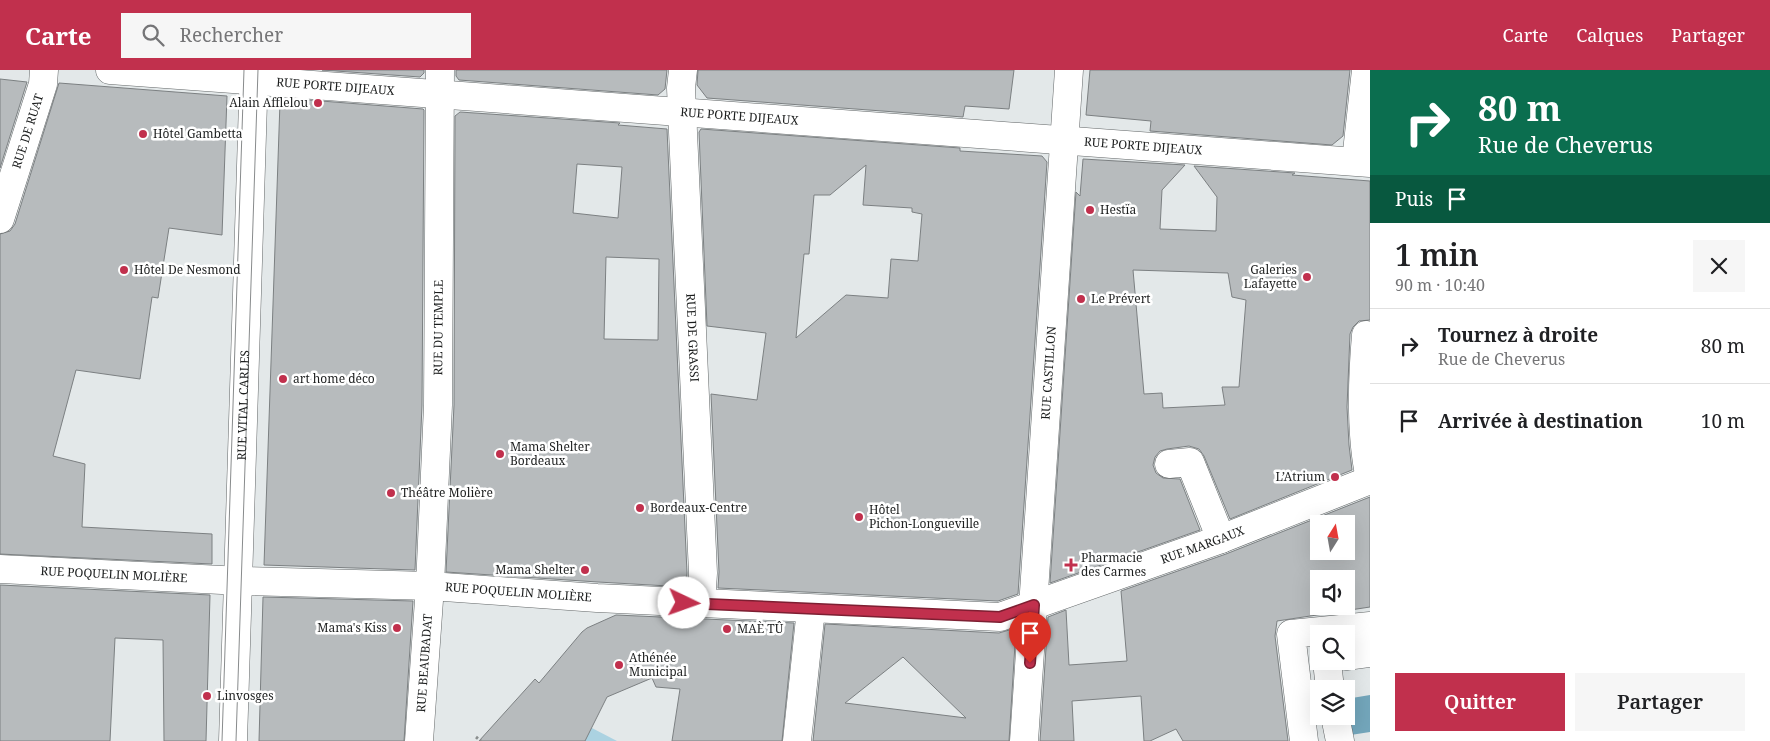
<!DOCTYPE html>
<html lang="fr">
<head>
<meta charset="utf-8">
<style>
	:root { --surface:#fff; --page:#f6f6f6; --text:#202124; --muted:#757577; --line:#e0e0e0; --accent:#c1304d }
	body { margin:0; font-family:"Noto Serif",serif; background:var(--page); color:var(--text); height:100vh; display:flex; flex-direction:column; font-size:19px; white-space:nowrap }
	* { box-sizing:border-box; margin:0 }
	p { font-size:16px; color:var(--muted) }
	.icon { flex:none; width:28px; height:28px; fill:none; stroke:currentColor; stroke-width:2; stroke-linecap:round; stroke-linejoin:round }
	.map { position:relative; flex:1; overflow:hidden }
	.sheet { display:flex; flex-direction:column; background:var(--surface); width:400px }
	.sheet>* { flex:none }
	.hud { background:#0b6e4f; color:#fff; overflow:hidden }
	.needle { width:32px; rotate:11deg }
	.controls { position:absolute; left:1310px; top:445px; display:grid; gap:10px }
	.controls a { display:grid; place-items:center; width:45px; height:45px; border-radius:0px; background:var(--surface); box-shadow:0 5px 20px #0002; font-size:25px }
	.pin { position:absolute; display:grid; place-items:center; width:42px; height:42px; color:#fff; margin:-51px -21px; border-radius:50% 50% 50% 0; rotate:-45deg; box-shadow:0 0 5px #0007 }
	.pin .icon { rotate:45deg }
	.me { position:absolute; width:55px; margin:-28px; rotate:93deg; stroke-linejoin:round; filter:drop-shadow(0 0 4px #0008) }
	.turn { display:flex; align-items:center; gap:18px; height:105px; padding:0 25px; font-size:22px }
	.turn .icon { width:65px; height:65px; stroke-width:2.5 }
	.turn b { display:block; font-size:35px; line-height:42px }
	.then { display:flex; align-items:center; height:48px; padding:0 25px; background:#0003; gap:10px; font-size:19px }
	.round { display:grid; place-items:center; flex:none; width:52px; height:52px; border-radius:0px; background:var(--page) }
	.headline { display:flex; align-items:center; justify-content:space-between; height:85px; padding:0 25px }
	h1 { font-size:30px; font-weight:600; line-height:38px }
	.primary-button { display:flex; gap:10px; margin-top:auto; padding:10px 25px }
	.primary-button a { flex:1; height:58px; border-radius:0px; background:var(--accent); color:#fff; font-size:20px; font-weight:600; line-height:58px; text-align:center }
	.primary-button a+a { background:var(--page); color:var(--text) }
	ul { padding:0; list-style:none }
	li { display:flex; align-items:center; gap:15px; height:75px; padding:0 25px; border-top:1px solid var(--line) }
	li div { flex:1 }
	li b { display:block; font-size:19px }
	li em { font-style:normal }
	header { display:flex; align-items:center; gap:30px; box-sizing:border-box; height:70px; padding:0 25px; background:var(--accent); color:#fff }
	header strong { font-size:24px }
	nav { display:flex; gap:28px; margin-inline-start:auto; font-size:18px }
	.search { width:350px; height:45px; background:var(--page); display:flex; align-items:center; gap:12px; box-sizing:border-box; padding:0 18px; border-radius:0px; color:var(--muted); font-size:19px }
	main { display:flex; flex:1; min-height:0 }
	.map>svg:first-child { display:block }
	.green { fill:#abd2e1 }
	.water { fill:#73a6bb }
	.building { fill:#b7bbbd; stroke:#7c8082; fill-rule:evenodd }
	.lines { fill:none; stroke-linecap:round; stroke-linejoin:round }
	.minor-casing { stroke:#636768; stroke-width:29 }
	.path { stroke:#8a8e8e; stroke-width:3; stroke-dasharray:2.5 2.5; stroke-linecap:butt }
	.minor { stroke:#fff; stroke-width:28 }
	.tram { stroke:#888b8c; stroke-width:1 }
	.route-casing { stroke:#7d1f32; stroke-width:12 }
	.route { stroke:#c1304d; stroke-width:9 }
	.poi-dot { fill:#c1304d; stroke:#fff; stroke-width:2 }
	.labels { text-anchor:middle; stroke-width:5; stroke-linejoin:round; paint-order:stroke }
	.street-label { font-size:12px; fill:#1c1e1e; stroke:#fff }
	.poi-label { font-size:12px; fill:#1c1e1e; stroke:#fff; text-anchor:start }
</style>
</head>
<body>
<header>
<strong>Carte</strong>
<div class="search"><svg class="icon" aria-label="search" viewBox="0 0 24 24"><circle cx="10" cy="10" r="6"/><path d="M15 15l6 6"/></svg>Rechercher</div>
<nav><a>Carte</a><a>Calques</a><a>Partager</a></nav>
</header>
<main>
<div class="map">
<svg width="1370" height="671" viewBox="0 0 1370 671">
	<rect width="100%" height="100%" fill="#e3e8e9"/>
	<path class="green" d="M 590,657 L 617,671 L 577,671 Z"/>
	<path class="water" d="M 1370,625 L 1370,662 L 1344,666 L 1346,646 L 1346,629 Z"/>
	<path class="building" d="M 322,0 L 424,0 L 424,3 L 420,7 Z
		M 456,0 L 667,0 L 665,19 L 658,25 L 459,10 L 456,6 Z
		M 698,0 L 1014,0 L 1009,39 L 965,36 L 963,47 L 707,28 L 697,15 Z
		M 1090,0 L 1350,0 L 1343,66 L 1332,75 L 1150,61 L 1151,51 L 1086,45 Z
		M 0,9 L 27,12 L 0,98 Z
		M 59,13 L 227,26 L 222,165 L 169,158 L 158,228 L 152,227 L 140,309 L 76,300 L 53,386 L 85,394 L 82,457 L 212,464 L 212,494 L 0,484 L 0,164 L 10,161 L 15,154 Z
		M 283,28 L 423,39 L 424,40 L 422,335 L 415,500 L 264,495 L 280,32 Z
		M 460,42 L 620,53 L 618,55 L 667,59 L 687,503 L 686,517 L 598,512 L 446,502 L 454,335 L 455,46 ZM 577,94 L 622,97 L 618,148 L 573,143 ZM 606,187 L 659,189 L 658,270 L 604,269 Z
		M 701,59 L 960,78 L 960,81 L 1042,86 L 1047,92 L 1018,524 L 998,531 L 718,518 L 719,502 L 711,324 L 757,330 L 766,263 L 707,256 L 699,62 ZM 866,95 L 863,135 L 912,138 L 912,142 L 922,144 L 918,191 L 891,189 L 888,228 L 846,225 L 796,268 L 804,184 L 809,184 L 814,125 L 830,125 Z
		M 1083,89 L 1185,95 L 1162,120 L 1160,159 L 1216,161 L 1217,127 L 1194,96 L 1295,103 L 1292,105 L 1370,111 L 1370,250 L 1359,251 L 1353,257 L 1350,264 L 1347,337 L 1349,375 L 1352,400 L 1230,449 L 1204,386 L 1199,379 L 1189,376 L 1167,379 L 1160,381 L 1155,387 L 1153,395 L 1156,403 L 1163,408 L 1180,409 L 1200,460 L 1050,513 L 1076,122 L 1080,126 ZM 1133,200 L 1228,203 L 1232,227 L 1246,230 L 1239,317 L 1222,317 L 1225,335 L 1163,338 L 1162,323 L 1144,324 Z
		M 1370,427 L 1370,537 L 1277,551 L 1275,566 L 1288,671 L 1183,671 L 1176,659 L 1150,671 L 1144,671 L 1141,626 L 1072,631 L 1074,671 L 1040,671 L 1048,547 L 1066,540 L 1069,595 L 1127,591 L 1121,521 L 1226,484 ZM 1319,454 L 1346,454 L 1346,481 L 1319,481 ZM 1319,509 L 1346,509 L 1346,536 L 1319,536 Z
		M 0,515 L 210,525 L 206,671 L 164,671 L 163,570 L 115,568 L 110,671 L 0,671 Z
		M 263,527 L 413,531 L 404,671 L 259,671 Z
		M 616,545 L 794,553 L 782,671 L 672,671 L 680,619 L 656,617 L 652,608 L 607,627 L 585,671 L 479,671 L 535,609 L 539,613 L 582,562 L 587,558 Z
		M 825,554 L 999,563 L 1016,558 L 1009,671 L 813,671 ZM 903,587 L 966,648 L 845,633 Z"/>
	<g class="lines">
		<defs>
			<g id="minor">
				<path id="s1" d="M 110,0 L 1370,93"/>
				<path id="s2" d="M 683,0 L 681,18 L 703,503 L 701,534"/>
				<path d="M 1356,91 L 1366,0"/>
				<path id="s3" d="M 0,149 L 43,14 L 44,0"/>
				<path d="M 1366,265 C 1362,311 1360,363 1370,409"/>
				<path d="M 1169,394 L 1190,392 L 1221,469"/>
				<path id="s4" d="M 0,499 L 242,511 L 430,516 L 597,528 L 1000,547 L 1221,469 L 1370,410"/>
				<path d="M 1346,586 L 1370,583"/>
				<path d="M 1327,591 L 1330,619"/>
				<path d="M 1335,646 L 1340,671"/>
				<path id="s5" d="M 233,671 L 254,0"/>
				<path id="s6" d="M 419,671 L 430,516 L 438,335 L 440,0"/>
				<path d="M 797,671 L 811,539"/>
				<path id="s7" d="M 1024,671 L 1069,0"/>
				<path d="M 1304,671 L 1291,564 L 1370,556"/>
			</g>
		</defs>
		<use href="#minor" class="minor-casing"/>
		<path class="path" d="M 476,667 L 481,671"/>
		<use href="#minor" class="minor"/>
		<path class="tram" d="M 222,671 L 244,0
			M 236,671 L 258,0"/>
	</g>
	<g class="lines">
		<defs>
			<path id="route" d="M 684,533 L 1000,547 L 1034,535 L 1030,593"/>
		</defs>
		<use href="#route" class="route-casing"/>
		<use href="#route" class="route"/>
	</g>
	<g class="poi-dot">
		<circle cx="318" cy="33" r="5"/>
		<circle cx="143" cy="64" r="5"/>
		<circle cx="1090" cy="140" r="5"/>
		<circle cx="124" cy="200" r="5"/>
		<circle cx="1307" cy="207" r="5"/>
		<circle cx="1081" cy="229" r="5"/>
		<circle cx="283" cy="309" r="5"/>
		<circle cx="500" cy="384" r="5"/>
		<circle cx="1335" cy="407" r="5"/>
		<circle cx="391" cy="423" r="5"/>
		<circle cx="640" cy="438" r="5"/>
		<circle cx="859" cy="447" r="5"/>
		<path d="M1068.5 487.5h5v5h5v5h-5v5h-5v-5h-5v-5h5z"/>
		<circle cx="585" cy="500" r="5"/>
		<circle cx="397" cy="558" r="5"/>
		<circle cx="727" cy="559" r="5"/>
		<circle cx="619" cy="595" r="5"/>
		<circle cx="207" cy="626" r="5"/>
	</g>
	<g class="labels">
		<g class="street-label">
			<text dy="4" stroke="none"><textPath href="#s1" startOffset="226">RUE PORTE DIJEAUX</textPath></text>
			<text dy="4" stroke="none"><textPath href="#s1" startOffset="631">RUE PORTE DIJEAUX</textPath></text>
			<text dy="4" stroke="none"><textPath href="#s3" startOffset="92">RUE DE RUAT</textPath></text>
			<text dy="4" stroke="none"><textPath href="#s1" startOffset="1036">RUE PORTE DIJEAUX</textPath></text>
			<text dy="4" stroke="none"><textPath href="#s6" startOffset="414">RUE DU TEMPLE</textPath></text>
			<text dy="4" stroke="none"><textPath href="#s2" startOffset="268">RUE DE GRASSI</textPath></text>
			<text dy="4" stroke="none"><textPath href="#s7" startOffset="369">RUE CASTILLON</textPath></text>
			<text dy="4" stroke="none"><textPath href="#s5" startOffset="336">RUE VITAL CARLES</textPath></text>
			<text dy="4" stroke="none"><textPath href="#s4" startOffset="1216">RUE MARGAUX</textPath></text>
			<text dy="4" stroke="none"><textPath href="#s4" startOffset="114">RUE POQUELIN MOLIÈRE</textPath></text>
			<text dy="4" stroke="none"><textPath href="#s4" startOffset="519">RUE POQUELIN MOLIÈRE</textPath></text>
			<text dy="4" stroke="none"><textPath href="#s6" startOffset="78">RUE BEAUBADAT</textPath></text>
		</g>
		<g class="poi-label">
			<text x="308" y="37" text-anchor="end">Alain Afflelou</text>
			<text x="153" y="68">Hôtel Gambetta</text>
			<text x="1100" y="144">Hestïa</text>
			<text x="134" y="204">Hôtel De Nesmond</text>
			<text x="1297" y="204" text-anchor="end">Galeries<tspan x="1297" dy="14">Lafayette</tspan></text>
			<text x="1091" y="233">Le Prévert</text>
			<text x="293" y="313">art home déco</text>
			<text x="510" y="381">Mama Shelter<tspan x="510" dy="14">Bordeaux</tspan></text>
			<text x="1325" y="411" text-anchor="end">L’Atrium</text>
			<text x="401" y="427">Théâtre Molière</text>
			<text x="650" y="442">Bordeaux-Centre</text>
			<text x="869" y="444">Hôtel<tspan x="869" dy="14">Pichon-Longueville</tspan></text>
			<text x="1081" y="492">Pharmacie<tspan x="1081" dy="14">des Carmes</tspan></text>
			<text x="575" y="504" text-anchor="end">Mama Shelter</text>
			<text x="387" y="562" text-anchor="end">Mama's Kiss</text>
			<text x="737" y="563">MAÈ TÛ</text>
			<text x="629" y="592">Athénée<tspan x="629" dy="14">Municipal</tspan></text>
			<text x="217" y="630">Linvosges</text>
		</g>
	</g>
</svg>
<div class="controls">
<a><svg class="needle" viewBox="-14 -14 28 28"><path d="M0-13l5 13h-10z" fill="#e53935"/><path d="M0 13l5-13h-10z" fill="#757577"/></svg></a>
<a><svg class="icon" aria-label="sound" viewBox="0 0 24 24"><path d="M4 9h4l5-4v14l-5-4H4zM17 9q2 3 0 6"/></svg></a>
<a><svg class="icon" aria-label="search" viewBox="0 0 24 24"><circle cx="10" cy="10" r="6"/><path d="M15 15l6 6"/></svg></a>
<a><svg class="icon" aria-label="layers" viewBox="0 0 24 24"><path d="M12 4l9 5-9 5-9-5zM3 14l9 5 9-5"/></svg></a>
</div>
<div class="pin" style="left:1030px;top:593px;background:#d93025"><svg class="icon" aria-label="arrive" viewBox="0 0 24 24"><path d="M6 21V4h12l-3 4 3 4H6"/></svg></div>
<svg class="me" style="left:684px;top:533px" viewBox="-20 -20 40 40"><circle r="19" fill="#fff"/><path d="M0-13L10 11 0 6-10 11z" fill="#c1304d"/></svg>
</div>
<section class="sheet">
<div class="hud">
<div class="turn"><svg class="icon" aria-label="right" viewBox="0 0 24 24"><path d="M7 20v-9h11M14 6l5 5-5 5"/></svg><div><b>80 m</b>Rue de Cheverus</div></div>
<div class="then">Puis<svg class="icon" aria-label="arrive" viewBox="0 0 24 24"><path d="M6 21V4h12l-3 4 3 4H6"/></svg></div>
</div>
<div class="headline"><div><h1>1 min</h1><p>90 m · 10:40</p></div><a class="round"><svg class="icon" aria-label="close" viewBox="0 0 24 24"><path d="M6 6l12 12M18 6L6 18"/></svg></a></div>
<ul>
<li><svg class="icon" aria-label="right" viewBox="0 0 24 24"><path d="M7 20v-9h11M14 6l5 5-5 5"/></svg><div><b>Tournez à droite</b><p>Rue de Cheverus</p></div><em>80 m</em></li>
<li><svg class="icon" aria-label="arrive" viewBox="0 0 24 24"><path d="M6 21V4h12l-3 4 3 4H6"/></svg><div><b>Arrivée à destination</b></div><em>10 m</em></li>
</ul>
<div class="primary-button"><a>Quitter</a><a>Partager</a></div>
</section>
</main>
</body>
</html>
